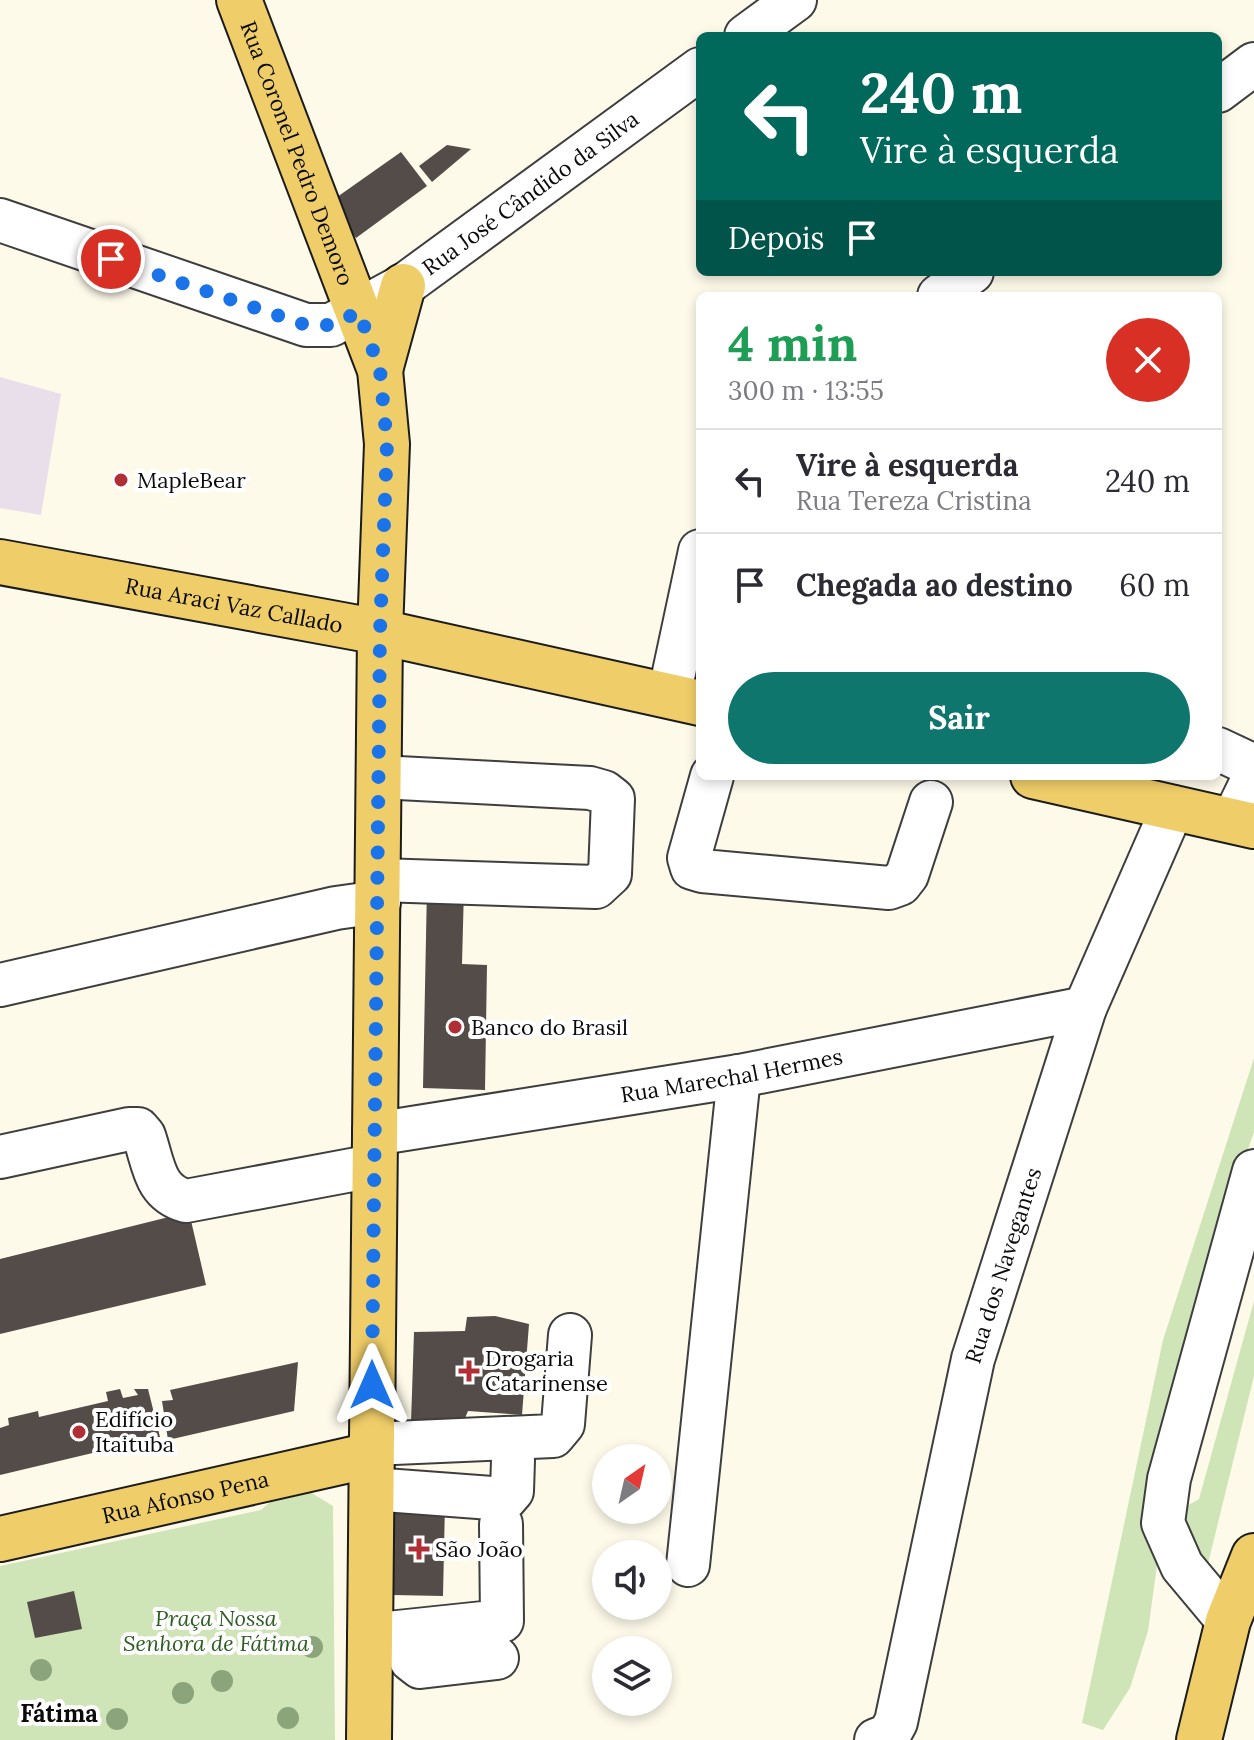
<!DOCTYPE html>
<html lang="pt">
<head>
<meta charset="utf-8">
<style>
	:root { --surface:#fff; --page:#f2f2f3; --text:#2b2b33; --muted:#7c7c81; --line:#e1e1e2; --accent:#0f766e }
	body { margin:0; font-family:Lora,serif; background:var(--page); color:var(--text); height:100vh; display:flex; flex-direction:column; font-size:30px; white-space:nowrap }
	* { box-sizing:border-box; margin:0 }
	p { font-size:26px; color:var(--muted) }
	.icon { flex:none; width:44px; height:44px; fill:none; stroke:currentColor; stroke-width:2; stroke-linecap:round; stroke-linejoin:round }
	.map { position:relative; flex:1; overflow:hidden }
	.sheet { position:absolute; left:696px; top:292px; width:526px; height:488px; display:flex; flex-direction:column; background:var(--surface); border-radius:12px; box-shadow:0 4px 12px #0003 }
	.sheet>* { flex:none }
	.banner { position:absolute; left:696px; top:32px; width:526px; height:244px; border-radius:12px; box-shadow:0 4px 12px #0003; background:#00695c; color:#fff; overflow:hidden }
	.needle { width:52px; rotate:34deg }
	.tools { position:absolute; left:592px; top:1444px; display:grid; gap:16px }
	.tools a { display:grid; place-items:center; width:80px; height:80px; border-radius:50%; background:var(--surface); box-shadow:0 4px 12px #0003; font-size:40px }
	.pin { position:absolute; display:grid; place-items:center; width:68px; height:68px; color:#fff; margin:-34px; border:4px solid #fff; border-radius:50%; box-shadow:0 2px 8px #0007 }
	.me { position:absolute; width:88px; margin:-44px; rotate:0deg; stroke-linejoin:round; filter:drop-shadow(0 0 6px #0008) }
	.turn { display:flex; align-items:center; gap:28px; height:168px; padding:0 32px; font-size:36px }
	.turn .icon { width:104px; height:104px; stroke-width:2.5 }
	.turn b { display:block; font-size:56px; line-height:68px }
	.then { display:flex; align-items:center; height:76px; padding:0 32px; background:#0003; gap:16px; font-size:30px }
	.round { display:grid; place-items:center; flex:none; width:84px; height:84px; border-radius:42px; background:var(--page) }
	.headline { display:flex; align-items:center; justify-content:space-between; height:136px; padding:0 32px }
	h1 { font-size:48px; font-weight:700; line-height:60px; color:#1e9e55 }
	.primary-button { display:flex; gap:16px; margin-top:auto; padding:16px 32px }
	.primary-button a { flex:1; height:92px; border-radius:48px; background:var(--accent); color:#fff; font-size:32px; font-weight:700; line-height:92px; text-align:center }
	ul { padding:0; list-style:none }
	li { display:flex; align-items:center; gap:24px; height:104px; padding:0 32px; border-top:2px solid var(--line) }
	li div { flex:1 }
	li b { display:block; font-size:30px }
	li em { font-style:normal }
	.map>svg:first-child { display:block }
	.industrial { fill:#e8dfea }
	.grass { fill:#cfe5b7 }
	.building { fill:#534c48 }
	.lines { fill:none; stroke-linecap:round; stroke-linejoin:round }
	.minor-casing { stroke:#3e3e3e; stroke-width:46 }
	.major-casing { stroke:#1c1c1c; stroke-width:48 }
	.minor { stroke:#fff; stroke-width:42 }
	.major { stroke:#efcd69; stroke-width:44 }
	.tree { fill:#8ca47b }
	.route { stroke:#1a73e8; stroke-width:14; stroke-dasharray:0 25.2 }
	.poi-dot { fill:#b02e35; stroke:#fff; stroke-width:3 }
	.labels { text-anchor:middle; stroke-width:8; stroke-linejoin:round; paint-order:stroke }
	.street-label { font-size:22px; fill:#0b0b0b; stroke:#fff }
	.poi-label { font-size:22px; fill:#0b0b0b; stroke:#fff; text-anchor:start }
	.park-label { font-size:22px; font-style:italic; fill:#2e5d21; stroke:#fff }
	.neighbourhood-label { font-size:24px; font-weight:bold; fill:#0b0b0b; stroke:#fff }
</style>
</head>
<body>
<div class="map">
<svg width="1254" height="1740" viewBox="0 0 1254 1740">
	<rect width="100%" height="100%" fill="#fefaea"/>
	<path class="industrial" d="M 0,377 L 61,394 L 41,515 L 0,508 Z"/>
	<path class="grass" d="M 1254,1058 L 1254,1132 L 1239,1175 L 1158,1558 L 1148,1631 L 1130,1688 L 1103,1730 L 1082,1723 L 1163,1340 Z
		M 1254,1301 L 1254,1376 L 1204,1580 L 1180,1510 L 1199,1499 Z
		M 302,1487 L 333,1506 L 335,1740 L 0,1740 L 0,1566 L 261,1510 L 283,1491 Z"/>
	<path class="building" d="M 447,145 L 471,149 L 432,182 L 419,166 Z
		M 401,152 L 427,186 L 356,238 L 330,202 Z
		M 427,887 L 464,888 L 462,964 L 487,965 L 485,1090 L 423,1088 Z
		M 189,1212 L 206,1285 L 0,1334 L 0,1259 Z
		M 495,1316 L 529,1324 L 522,1415 L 468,1411 L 462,1425 L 411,1423 L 414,1332 L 465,1331 L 467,1317 Z
		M 298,1362 L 294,1411 L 168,1440 L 162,1401 L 173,1400 L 170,1390 Z
		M 120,1389 L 123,1398 L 138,1395 L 134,1389 L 148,1389 L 160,1437 L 0,1475 L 0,1428 L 9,1425 L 8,1418 L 38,1411 L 39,1417 L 108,1401 L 106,1392 Z
		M 395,1501 L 445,1503 L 443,1596 L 393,1595 Z
		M 74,1591 L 82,1629 L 35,1638 L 27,1602 Z"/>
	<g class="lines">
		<defs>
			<g id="minor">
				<path d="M 746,36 L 795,0"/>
				<path d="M 1218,91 L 1254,64"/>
				<path id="s1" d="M 0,220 L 306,325 L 331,325 L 403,286 L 700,69"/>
				<path d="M 939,296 L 972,272"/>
				<path d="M 669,696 L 700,551"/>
				<path d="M 1218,749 L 1254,766"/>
				<path d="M 712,776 L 689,858 L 692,868 L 702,871 L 889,888 L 900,884 L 907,875 L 931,802"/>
				<path d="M 1233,820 L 1254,777"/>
				<path d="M 379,880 L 596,887 L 610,874 L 613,799 L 604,792 L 590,788 L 379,777"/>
				<path d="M 0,985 L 336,908 L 379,902"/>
				<path id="s2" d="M 374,1131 L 393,1131 L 739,1076 L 1085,1008"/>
				<path d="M 0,1157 L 129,1129 L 138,1129 L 144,1136 C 154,1165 154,1192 186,1201 L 373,1166"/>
				<path d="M 371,1444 L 553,1436 L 563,1424 L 570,1335"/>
				<path d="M 371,1489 L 505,1499 L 512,1491 L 513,1460"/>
				<path d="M 688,1565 L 739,1076"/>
				<path d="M 1228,1621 L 1182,1566 L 1163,1523 L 1169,1479 L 1254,1171"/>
				<path d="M 408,1632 L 411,1660 L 420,1667 L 497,1658"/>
				<path d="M 369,1635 L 502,1621 L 501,1524"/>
				<path id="s3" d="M 876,1740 L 889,1735 L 896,1722 L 973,1359 L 1085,1008 L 1173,807"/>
			</g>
			<g id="major">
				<path id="s4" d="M 239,0 L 380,370 L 387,444 L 380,632 L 369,1740"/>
				<path d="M 380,370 L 403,286"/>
				<path id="s5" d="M 0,562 L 380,632 L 700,703"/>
				<path d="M 1033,776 L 1254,826"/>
				<path id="s6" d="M 0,1539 L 371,1455"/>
				<path d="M 1199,1740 L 1228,1621 L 1254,1556"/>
			</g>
		</defs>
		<use href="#minor" class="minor-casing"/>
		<use href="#major" class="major-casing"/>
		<use href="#minor" class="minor"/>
		<use href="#major" class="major"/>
	</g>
	<g class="tree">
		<circle cx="312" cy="1647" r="11"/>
		<circle cx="41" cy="1670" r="11"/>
		<circle cx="222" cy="1681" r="11"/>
		<circle cx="183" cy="1693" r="11"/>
		<circle cx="288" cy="1718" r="11"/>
		<circle cx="117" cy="1719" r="11"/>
	</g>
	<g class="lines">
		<path class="route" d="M 111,259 L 306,325 L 331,325 L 359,312 L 380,370 L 387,444 L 380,632 L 372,1385"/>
	</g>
	<g class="poi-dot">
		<circle cx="121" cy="480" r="8"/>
		<circle cx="455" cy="1027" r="8"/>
		<path d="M465 1359h8v8h8v8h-8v8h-8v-8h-8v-8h8z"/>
		<circle cx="79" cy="1432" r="8"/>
		<path d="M415 1537h8v8h8v8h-8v8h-8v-8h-8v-8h8z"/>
	</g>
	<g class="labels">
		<g class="street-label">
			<text dy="8" stroke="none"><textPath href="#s4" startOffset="164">Rua Coronel Pedro Demoro</textPath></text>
			<text dy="8" stroke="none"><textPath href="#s1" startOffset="588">Rua José Cândido da Silva</textPath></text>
			<text dy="8" stroke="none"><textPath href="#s5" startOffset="238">Rua Araci Vaz Callado</textPath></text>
			<text dy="8" stroke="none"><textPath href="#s2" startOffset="362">Rua Marechal Hermes</textPath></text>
			<text dy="8" stroke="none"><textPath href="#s3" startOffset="498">Rua dos Navegantes</textPath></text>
			<text dy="8" stroke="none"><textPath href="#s6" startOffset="190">Rua Afonso Pena</textPath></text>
		</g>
		<g class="poi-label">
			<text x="137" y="488">MapleBear</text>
			<text x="471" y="1035">Banco do Brasil</text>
			<text x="485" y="1366">Drogaria<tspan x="485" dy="25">Catarinense</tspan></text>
			<text x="95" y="1427">Edifício<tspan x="95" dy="25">Itaituba</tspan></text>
			<text x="435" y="1557">São João</text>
		</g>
		<g class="park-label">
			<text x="216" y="1626">Praça Nossa<tspan x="216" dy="25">Senhora de Fátima</tspan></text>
		</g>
		<g class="neighbourhood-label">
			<text x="59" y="1722">Fátima</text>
		</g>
	</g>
</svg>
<div class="tools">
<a><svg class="needle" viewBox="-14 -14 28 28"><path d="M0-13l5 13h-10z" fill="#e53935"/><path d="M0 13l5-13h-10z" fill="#7c7c81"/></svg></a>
<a><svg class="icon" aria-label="sound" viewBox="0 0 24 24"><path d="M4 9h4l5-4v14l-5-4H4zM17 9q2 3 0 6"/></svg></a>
<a><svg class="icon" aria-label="layers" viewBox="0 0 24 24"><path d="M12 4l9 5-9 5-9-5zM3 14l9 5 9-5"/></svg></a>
</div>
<div class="pin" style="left:111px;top:259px;background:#d93025"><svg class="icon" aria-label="arrive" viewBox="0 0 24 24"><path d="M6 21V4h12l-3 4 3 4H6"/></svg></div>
<svg class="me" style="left:372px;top:1385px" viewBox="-20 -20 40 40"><path d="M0-17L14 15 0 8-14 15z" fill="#1a73e8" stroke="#fff" stroke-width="4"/></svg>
<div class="banner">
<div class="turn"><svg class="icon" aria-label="left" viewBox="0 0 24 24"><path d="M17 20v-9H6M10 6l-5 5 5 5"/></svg><div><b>240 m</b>Vire à esquerda</div></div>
<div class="then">Depois<svg class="icon" aria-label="arrive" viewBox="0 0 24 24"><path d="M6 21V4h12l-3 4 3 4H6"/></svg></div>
</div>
<section class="sheet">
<div class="headline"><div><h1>4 min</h1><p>300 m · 13:55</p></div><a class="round" style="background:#d93025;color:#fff"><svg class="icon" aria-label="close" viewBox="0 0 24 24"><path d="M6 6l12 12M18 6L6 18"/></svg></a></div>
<ul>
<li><svg class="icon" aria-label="left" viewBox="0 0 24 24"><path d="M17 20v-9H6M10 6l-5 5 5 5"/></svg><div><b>Vire à esquerda</b><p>Rua Tereza Cristina</p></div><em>240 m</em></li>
<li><svg class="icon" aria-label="arrive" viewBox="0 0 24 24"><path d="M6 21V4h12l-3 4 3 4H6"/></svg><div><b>Chegada ao destino</b></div><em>60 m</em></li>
</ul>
<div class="primary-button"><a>Sair</a></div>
</section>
</div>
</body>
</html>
